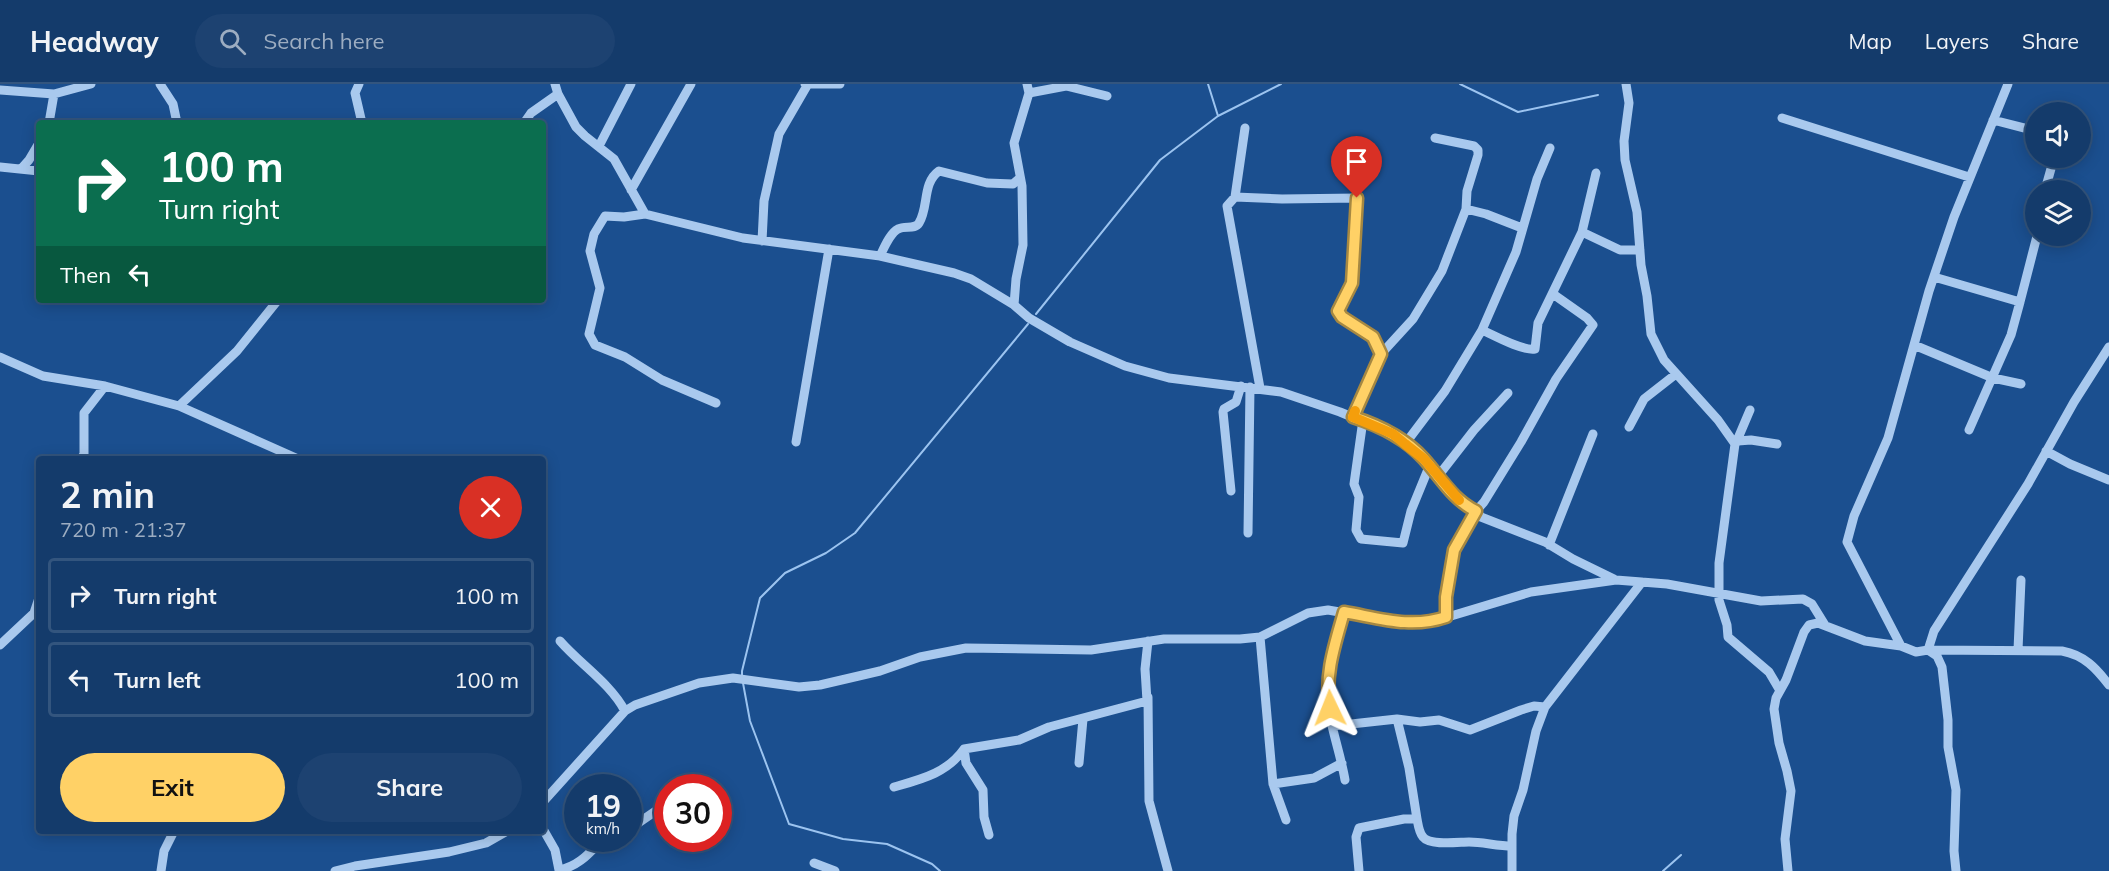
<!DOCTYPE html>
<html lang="en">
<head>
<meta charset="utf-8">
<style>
	:root { --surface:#143b6b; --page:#1d4271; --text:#f1f3f6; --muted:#9dadc1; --line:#33557e; --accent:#ffd166 }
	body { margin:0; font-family:Mulish,sans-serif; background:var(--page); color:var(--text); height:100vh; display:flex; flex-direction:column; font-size:22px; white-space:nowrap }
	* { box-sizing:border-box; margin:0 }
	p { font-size:20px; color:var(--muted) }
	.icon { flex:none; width:33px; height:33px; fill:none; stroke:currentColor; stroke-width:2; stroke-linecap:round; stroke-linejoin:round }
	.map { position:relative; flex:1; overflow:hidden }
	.details { position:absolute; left:36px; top:372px; width:510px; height:378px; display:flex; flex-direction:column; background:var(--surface); border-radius:6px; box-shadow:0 3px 15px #0003,0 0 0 2px var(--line) }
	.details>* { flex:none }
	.guide { position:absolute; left:36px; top:36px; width:510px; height:183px; border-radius:6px; box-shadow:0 3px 15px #0003,0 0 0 2px var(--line); background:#0b6e4f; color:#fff; overflow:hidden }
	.buttons { position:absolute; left:2025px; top:18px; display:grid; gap:12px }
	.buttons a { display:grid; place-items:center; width:66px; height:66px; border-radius:50%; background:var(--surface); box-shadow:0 3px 15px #0003,0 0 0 2px var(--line); font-size:30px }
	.speed { position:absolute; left:564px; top:690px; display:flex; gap:12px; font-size:30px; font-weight:700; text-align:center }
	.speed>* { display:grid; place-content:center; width:78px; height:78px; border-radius:50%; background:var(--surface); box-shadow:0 3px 15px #0003,0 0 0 2px var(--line); line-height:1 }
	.speed small { font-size:15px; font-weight:400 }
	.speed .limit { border:9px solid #d22; background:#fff; color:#111 }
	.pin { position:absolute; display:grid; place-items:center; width:51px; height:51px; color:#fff; margin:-62px -26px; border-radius:50% 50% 50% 0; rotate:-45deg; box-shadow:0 0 6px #0007 }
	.pin .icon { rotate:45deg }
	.me { position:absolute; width:66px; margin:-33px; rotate:358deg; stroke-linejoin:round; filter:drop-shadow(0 0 4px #0008) }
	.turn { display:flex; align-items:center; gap:21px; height:126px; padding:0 24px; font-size:27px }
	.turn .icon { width:78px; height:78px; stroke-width:2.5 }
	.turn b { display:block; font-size:42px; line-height:51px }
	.then { display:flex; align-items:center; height:57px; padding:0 24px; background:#0003; gap:12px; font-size:22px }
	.round { display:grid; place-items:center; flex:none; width:63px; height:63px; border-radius:32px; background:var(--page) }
	.summary { display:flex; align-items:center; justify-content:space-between; height:102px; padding:0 24px }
	h1 { font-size:36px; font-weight:700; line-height:45px }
	.cta { display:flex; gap:12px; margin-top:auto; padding:12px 24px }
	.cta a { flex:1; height:69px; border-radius:36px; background:var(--accent); color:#111; font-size:24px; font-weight:700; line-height:69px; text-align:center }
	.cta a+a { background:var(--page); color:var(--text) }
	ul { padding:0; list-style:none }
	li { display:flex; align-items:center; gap:18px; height:75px; margin:0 12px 9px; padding:0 12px; border:3px solid var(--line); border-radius:6px }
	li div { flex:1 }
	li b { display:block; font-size:22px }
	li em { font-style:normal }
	header { display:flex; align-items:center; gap:36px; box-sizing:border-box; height:84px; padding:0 30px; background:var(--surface); border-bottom:2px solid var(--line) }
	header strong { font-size:28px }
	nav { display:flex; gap:33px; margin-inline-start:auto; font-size:21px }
	.search { width:420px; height:54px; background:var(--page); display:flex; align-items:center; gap:15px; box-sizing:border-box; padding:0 21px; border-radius:33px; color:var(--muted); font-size:22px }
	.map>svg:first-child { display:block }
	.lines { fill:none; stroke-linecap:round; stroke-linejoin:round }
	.stream { stroke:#9cc4f0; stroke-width:2 }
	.minor { stroke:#a9c9ee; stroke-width:9 }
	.route-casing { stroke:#a68842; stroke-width:15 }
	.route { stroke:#ffd166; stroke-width:10 }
	.slow { stroke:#f59e0b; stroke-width:10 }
</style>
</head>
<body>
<header>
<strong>Headway</strong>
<div class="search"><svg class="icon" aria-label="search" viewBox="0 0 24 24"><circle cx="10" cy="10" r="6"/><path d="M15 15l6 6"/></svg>Search here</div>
<nav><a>Map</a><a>Layers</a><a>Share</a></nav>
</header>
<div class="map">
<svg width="2109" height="787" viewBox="0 0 2109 787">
	<rect width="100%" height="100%" fill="#1b4f8f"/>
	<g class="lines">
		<path class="stream" d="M 1208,0 L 1218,32
			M 1460,0 L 1518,28 L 1598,11
			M 1036,230 L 1160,76 L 1218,32 L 1281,0
			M 742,593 L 742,587 L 760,514 L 785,489 L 826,469 L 855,449 L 1028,240
			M 743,599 L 750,637 L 789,740 L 843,755 L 887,760 L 932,780 L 940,787
			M 1663,787 L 1681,771"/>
		<path class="minor" d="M 160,0 L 173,20 L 177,39
			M 359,0 L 355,9 L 362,39
			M 555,0 L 558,10 L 576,43 L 585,52 L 614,75 L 645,130 L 743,154 L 880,172 L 954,189 L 971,195 L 1014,221 L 1029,234 L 1070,258 L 1125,282 L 1169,294 L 1281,308 L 1340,328 L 1393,350 L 1424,375 L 1463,421 L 1476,427 L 1481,433 L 1545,458 L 1573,475 L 1614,495
			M 805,0 L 840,0
			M 1626,0 L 1629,19 L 1624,57 L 1625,76 L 1637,128 L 1641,181 L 1647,212 L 1651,250 L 1664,276 L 1718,336 L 1735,360 L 1719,479 L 1719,516 L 1727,541 L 1728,553 L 1769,588 L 1779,605
			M 2008,0 L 1954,133 L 1929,207 L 1888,354 L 1854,432 L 1847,458 L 1901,562 L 1916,568 L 1928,566 L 2062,567 C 2084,571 2096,584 2109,601
			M 0,6 L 54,10 L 91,0
			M 1029,9 L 1066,2 L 1107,12
			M 1782,34 L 1969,93
			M 1993,36 L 2036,47
			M 49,39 L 54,10
			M 524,39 L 531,29 L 558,10
			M 599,62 L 631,0
			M 0,83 L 39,87
			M 21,85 L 29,76 L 39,59
			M 631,106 L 691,0
			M 2045,106 L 2054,74
			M 1235,113 L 1245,44
			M 1466,125 L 1486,130 L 1522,144
			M 645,130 L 624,133 L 605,132 L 594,150 L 590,167 L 600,204 L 589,250 L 595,261 L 625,273 L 662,296 L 716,319
			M 1582,148 L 1620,166 L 1640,166
			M 762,157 L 764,117 L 779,50 L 808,0
			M 880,172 C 884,164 890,149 898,145 C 905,141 915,146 919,139 C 929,123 922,99 939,87 L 987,99 L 1013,100 L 1020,94
			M 1934,193 L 2020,218 L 2011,251 L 1969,346
			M 2020,218 L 2037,152
			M 1014,221 L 1016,195 L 1023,161 L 1022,102 L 1014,59 L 1029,9 L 1027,0
			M 1482,246 C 1495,252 1522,267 1535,265 L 1538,239 L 1582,148 L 1596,89
			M 1914,261 L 1993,294 L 2021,300
			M 0,273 L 43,292 L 105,302 L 179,322 L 296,374
			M 1260,304 L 1227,122 L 1235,113 L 1282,115 L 1357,114 L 1352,199 L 1338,227 L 1342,233 L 1373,253 L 1381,270
			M 179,322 L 237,267 L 278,216
			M 1353,333 L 1381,270 L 1413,235 L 1442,187 L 1466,125 L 1467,107 L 1478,71 L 1478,66 L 1474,62 L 1435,54
			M 1363,336 L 1354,400 L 1359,413 L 1356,446 L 1361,455 L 1403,459 L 1411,427 L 1429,383
			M 1629,343 L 1644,315 L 1676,290
			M 1738,357 L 1751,356 L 1777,360
			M 796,358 L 829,165
			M 1736,359 L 1750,326
			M 1405,360 L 1445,307 L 1482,246 L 1516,168 L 1537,95 L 1550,64
			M 2046,367 L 2070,380 L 2109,396
			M 81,375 L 84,370 L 84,329 L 105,302
			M 1439,391 L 1474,346 L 1508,309
			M 1231,407 L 1223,328 L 1224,325 L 1236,318 L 1241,302
			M 1248,449 L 1250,303
			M 1549,461 L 1593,350
			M 1344,528 C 1337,553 1327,580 1327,605 C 1327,635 1340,666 1345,696
			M 1446,533 L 1446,513 L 1454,466 L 1476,427 L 1484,418 L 1521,358 L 1556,295 L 1593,241 L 1587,234 L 1553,210
			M 1260,553 L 1273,700 L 1286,736
			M 560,557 C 581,581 610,599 625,627
			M 0,561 L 34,529 L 39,514
			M 2018,566 L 2021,496
			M 1148,613 L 1149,717 L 1168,787
			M 1397,635 L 1420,638 L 1439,636 L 1470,646 L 1521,626 L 1534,622 L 1545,623
			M 1333,642 L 1397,635 L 1409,684 L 1417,735
			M 964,665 L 966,679 L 983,706 L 984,733 L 989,751
			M 1079,679 L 1083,635
			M 1273,700 L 1314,694 L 1342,679
			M 894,703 C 922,695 947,689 964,665 L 1019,656 L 1049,643 L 1147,617 L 1145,585 L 1148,557
			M 543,718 L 625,627 L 635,621 L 699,599 L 733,594 L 799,603 L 820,601 L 880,587 L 920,573 L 966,564 L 1091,566 L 1164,555 L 1240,555 L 1260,553 L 1308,529 L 1328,526 L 1397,538 L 1417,540 L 1431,538 L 1531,508 L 1616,496 L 1667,500 L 1761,517 L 1803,515 L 1812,520 L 1825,541
			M 628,743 L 631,744 L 660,724 L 668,716
			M 543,745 L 555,766 L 559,786 C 580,782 590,768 604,754
			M 814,779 L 835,787
			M 161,787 L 164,767 L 174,747
			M 335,787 L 355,782 L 449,768 L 486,759 L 507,747
			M 1359,787 L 1356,753 L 1359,744 L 1404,735 L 1417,735 C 1418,740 1419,749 1423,753 C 1430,762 1459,758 1469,758 C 1483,758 1497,762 1512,762
			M 1512,787 L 1512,750 L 1514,732 L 1523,706 L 1536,647 L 1545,623 L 1642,498
			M 1788,787 L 1785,755 L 1791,707 L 1787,687 L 1779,659 L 1774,625 L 1776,614 L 1786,596 L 1804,548 L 1809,541 L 1818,539 L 1865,557 L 1901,562
			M 1956,787 L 1954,767 L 1956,706 L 1948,663 L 1948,636 L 1942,583 L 1937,572 L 1928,566 L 1934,547 L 2028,400 L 2074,318 L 2109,263"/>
	</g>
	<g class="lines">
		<defs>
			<path id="route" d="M 1330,624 C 1324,591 1335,560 1344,528 C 1379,534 1411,545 1446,533 L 1446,513 L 1454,466 L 1476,427 C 1453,416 1441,394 1424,375 C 1406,355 1378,341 1353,333 L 1381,270 L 1373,253 L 1342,233 L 1338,227 L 1352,199 L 1357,114"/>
		</defs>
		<use href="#route" class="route-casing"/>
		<use href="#route" class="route"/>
		<path class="slow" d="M 1355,327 L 1353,333 L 1393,350 L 1405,360 L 1424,375 L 1459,416"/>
	</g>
</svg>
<div class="buttons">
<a><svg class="icon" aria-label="sound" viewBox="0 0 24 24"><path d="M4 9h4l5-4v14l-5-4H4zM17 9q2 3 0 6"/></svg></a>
<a><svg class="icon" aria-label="layers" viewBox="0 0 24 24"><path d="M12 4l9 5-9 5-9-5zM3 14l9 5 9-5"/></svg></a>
</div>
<div class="speed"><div>19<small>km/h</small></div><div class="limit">30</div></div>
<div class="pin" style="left:1357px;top:114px;background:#d93025"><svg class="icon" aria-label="arrive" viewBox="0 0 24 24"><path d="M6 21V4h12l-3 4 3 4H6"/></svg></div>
<svg class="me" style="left:1330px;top:624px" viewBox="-20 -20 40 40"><path d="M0-17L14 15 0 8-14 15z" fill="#ffd166" stroke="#fff" stroke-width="4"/></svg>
<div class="guide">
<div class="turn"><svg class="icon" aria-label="right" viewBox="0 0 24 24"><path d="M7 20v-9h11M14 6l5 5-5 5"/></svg><div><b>100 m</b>Turn right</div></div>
<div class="then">Then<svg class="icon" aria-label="left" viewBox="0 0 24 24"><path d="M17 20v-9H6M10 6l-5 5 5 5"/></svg></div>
</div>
<section class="details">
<div class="summary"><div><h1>2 min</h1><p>720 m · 21:37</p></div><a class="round" style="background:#d93025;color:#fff"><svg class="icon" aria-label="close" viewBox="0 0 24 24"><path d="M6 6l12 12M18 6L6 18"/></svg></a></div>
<ul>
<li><svg class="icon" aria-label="right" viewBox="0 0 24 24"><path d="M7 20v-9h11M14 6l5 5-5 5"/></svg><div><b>Turn right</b></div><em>100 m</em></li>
<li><svg class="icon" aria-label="left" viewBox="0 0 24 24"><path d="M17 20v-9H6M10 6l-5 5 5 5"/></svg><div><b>Turn left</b></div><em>100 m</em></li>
</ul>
<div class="cta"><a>Exit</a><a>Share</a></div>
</section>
</div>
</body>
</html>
